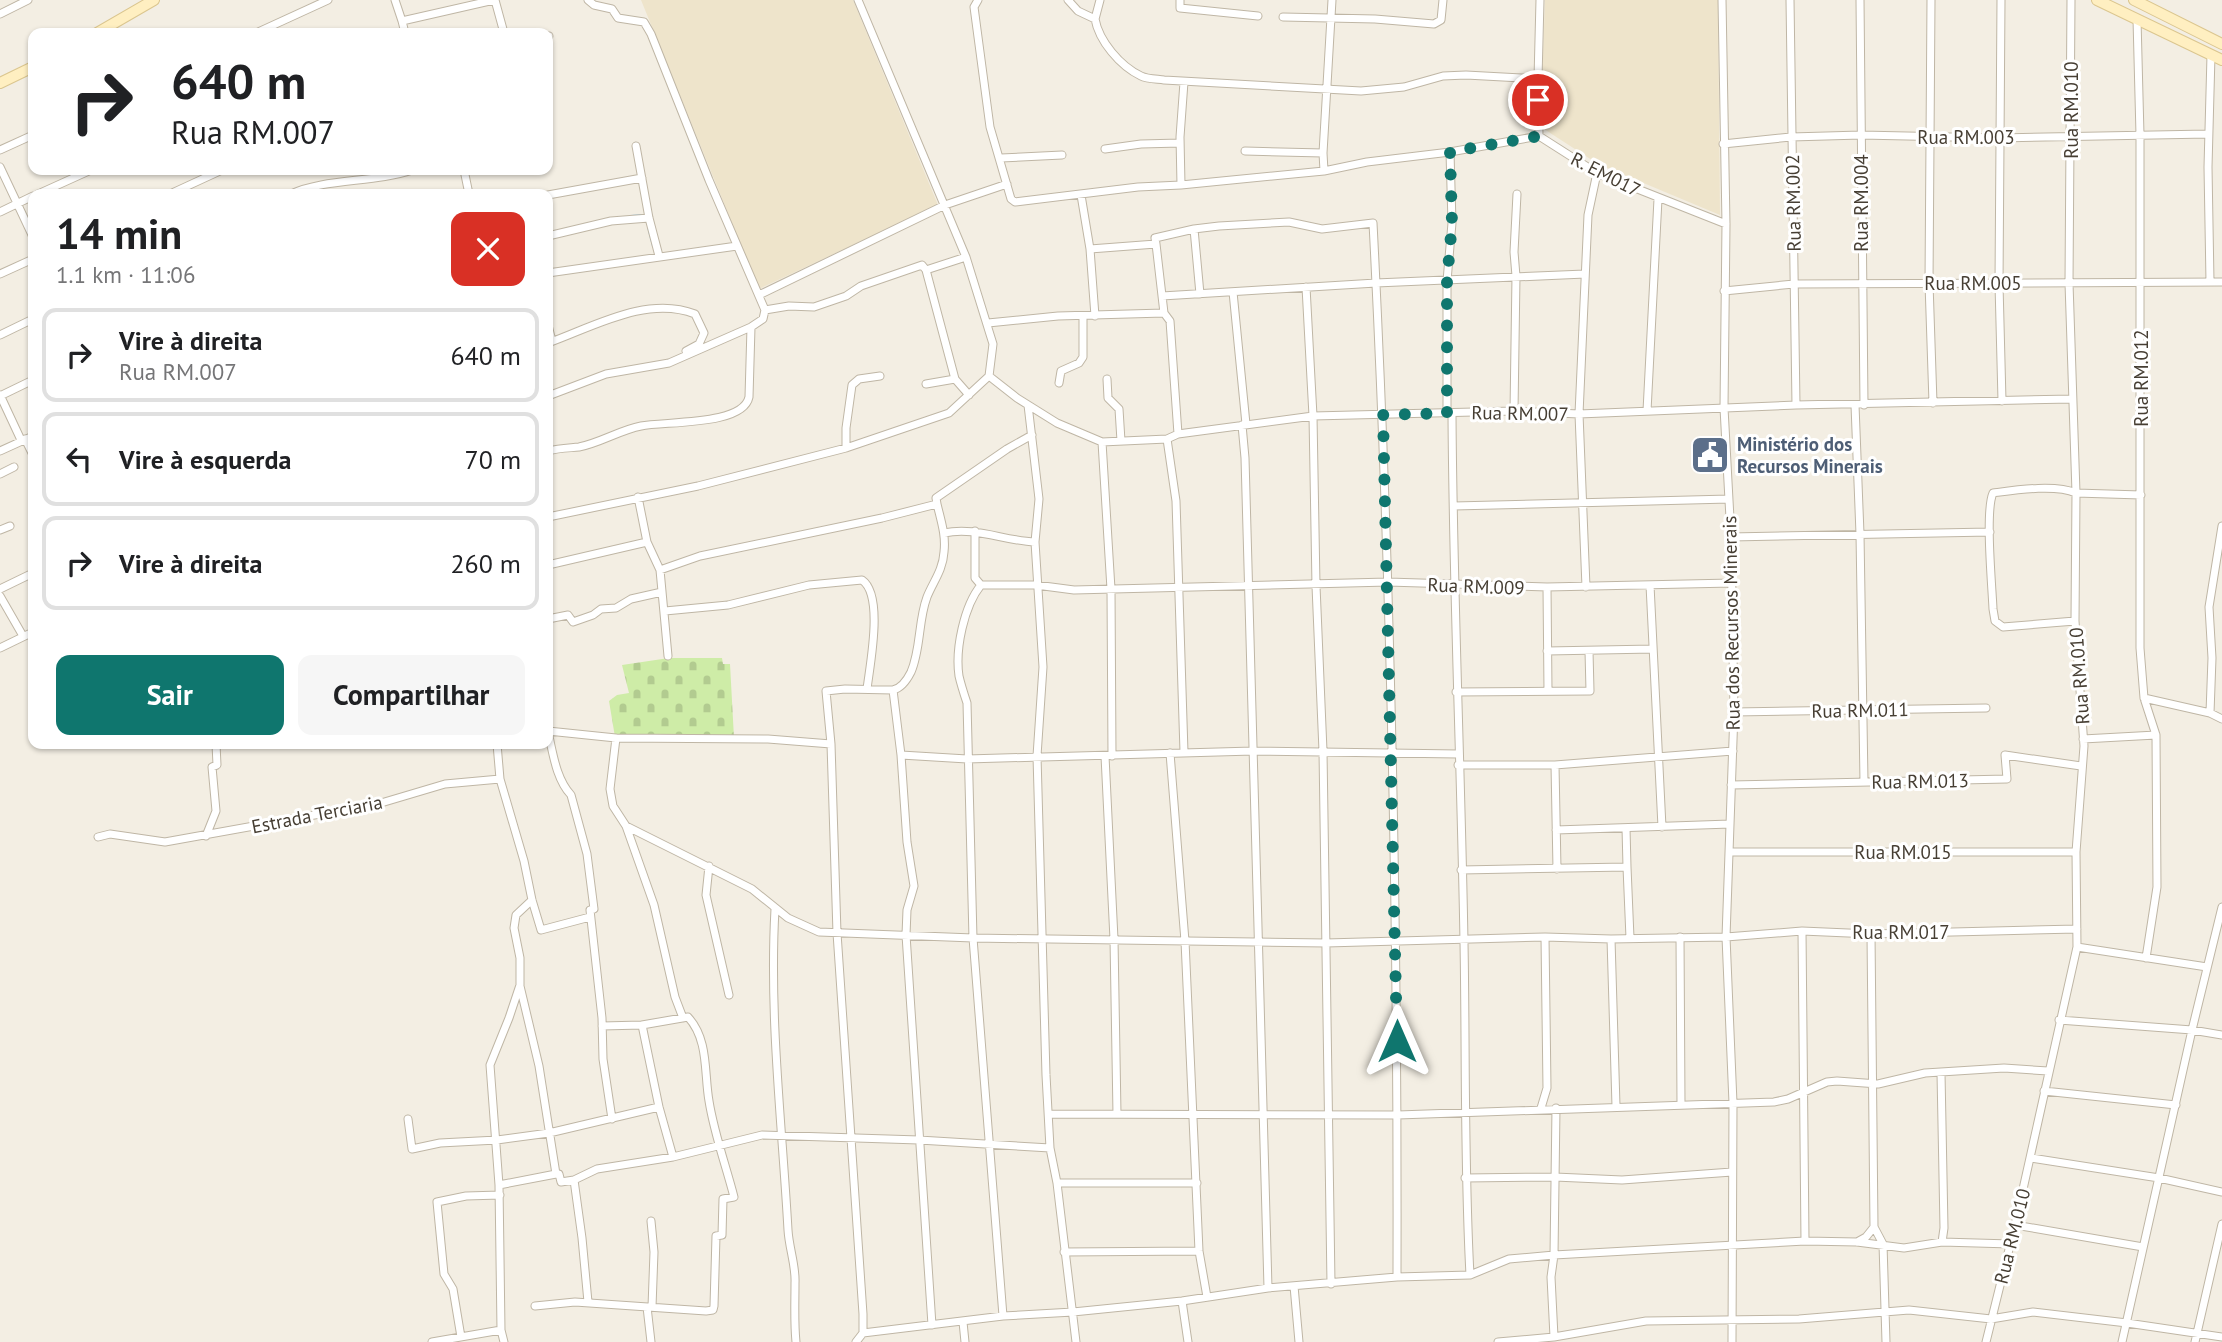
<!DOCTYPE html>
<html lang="pt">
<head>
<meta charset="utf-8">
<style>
	:root { --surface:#fff; --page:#f6f6f6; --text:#202124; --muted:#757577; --line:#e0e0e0; --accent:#0f766e }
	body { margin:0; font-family:"PT Sans",sans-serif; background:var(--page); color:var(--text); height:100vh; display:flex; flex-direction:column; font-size:26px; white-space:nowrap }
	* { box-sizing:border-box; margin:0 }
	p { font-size:23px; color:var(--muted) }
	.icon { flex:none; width:38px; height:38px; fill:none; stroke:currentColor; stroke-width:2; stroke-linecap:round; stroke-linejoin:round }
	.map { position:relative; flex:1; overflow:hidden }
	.sheet { position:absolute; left:28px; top:189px; width:525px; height:560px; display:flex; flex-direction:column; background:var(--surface); border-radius:14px; box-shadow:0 2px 5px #0004 }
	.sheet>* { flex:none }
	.hud { position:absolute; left:28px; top:28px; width:525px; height:147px; border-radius:14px; box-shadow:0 2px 5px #0004; background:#fff; color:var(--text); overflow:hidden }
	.pin { position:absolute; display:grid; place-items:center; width:60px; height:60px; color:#fff; margin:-30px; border:4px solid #fff; border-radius:50%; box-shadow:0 2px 7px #0007 }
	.me { position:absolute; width:77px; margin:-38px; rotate:0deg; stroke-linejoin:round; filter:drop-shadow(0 0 5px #0008) }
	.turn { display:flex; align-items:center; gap:24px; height:147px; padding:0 28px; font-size:32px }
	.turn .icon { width:91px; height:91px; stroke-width:2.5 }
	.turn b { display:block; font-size:49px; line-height:60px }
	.round { display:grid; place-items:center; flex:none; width:74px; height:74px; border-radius:14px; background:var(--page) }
	.overview { display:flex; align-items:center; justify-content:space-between; height:119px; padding:0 28px }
	h1 { font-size:42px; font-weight:800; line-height:52px }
	.button { display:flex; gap:14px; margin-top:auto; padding:14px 28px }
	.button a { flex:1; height:80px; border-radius:14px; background:var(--accent); color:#fff; font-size:28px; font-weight:800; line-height:80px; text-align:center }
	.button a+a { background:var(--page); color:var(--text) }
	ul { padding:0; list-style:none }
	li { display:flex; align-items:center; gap:21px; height:94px; margin:0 14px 10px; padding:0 14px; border:4px solid var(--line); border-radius:14px }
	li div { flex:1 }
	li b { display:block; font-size:26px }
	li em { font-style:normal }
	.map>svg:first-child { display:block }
	.education { fill:#eee4cb }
	.cemetery { fill:url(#cemetery-stones) }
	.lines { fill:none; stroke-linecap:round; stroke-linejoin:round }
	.stream { stroke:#98d1f7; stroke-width:2 }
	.street-casing { stroke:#bfb6a5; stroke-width:9 }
	.secondary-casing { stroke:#dbc68f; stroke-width:12 }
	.street { stroke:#fff; stroke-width:7 }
	.secondary { stroke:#ffefc1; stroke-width:10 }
	.route { stroke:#0f766e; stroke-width:12; stroke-dasharray:0 21.6 }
	.labels { text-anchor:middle; stroke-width:6; stroke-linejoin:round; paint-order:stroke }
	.street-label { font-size:19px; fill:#463e33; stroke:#fff }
	.service-label { font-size:19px; font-weight:bold; fill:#4e5e75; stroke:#fff; text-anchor:start }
</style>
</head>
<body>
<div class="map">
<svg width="2222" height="1342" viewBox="0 0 2222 1342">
	<defs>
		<pattern id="cemetery-stones" width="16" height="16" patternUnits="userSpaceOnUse" patternTransform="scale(1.75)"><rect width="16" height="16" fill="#ceeca7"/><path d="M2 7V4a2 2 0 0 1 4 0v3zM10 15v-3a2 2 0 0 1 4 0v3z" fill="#b2cb90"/></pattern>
	</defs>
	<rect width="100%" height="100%" fill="#f3eee3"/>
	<path class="education" d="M 641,0 L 853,0 L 938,205 L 759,289 Z
		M 1545,0 L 1718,0 L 1720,215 L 1598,164 L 1544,129 L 1542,80 Z"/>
	<path class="cemetery" d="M 669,658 L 722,658 L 723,664 L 730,664 L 734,738 L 615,737 L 609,701 L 617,695 L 629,693 L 622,665 Z"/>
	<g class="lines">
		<path class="stream" d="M 631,216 L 642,215
			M 648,227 L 653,246"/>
		<defs>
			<path id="street" d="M 395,0 L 402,21 L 494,0
				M 495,0 L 504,33
				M 978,0 L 974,7 L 990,127 L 1011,199 L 1015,202 L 1138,187 L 1181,185 L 1324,171 L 1367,162 L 1450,152 L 1539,136
				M 1068,0 L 1078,11 L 1095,19 C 1099,41 1120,66 1141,76 C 1147,79 1157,79 1164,80 L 1361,91 L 1404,87 L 1443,76 L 1466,75 L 1538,79
				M 1180,0 L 1180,8 L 1258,16
				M 1540,0 L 1538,79 L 1539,136 L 1597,173 L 1726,224
				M 1722,0 L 1726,224 L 1724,408 L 1731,537 L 1734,712 L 1726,937 L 1733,1103 L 1732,1342
				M 1790,0 L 1796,405
				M 1860,0 L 1864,405
				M 1931,0 L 1929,283 L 1933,403
				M 2001,0 L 1999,284 L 2002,401
				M 0,14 L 28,0
				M 1283,17 L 1375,19 L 1434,24 L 1441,20 L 1443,0
				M 1095,19 L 1100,0
				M 2137,19 L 2140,135 L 2140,648 L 2144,698 L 2156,735 L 2157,887 L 2146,958
				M 402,21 L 405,33
				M 256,33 L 328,0
				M 548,36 L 549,36
				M 1723,144 L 1791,137 L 1861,135 L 1999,138 L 2208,134
				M 636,146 L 649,218 L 659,256
				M 1105,149 L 1141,144 L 1180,143
				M 0,150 L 33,135
				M 1245,151 L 1323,153
				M 1001,158 L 1062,155
				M 0,167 L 33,237
				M 464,170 L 469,194
				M 1324,171 L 1323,153 L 1332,0
				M 1181,185 L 1180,137 L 1184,82
				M 38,194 L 91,170
				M 170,194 L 222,170
				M 291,194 C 325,178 375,183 412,170
				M 548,195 L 642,178
				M 1081,195 L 1090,249 L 1156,244 L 1155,238 L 1194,229 L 1219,226 L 1289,222 L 1322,229 L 1373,223 C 1391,574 1398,926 1397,1277
				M 0,212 L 33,196
				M 1194,229 L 1200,294
				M 548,236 L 611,221 L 649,218
				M 1156,244 L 1164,313 L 1170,321 L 1178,434
				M 1090,249 L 1095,316
				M 926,270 L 955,379 L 969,395
				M 548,273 L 737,246
				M 0,274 L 33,259
				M 2210,282 L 2208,167 L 2211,55
				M 1306,287 L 1313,416 L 1316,586 L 1323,751 L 1331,1284
				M 1724,291 L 1794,284 L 2222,282
				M 1233,292 L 1246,424
				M 759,295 L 945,205 L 1007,184
				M 1162,296 L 1376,283 L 1585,274
				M 765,310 L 789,306 L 814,307 L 846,296 L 861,286 L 922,265 L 926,270 L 966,257
				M 988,323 L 1058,316 L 1164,313
				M 548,325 L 552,341
				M 0,335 L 33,319
				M 548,343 C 593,327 647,295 695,314 L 704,333 L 699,344 L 686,351
				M 989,376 L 1017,398 L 1057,423 L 1102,442 L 1167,439 L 1178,434 L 1313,416 L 1514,411 L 1579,414 L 1796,405 L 2072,399
				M 1107,379 L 1108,398 L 1119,409 L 1121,441
				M 1059,383 L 1061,371 L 1079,363 L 1083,357 L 1083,316
				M 926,384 L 955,379
				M 0,395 L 21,440
				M 0,396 L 33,380
				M 548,396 L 606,374 L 669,363 L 751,327 L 763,319 L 765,310 L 709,180 L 651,34 L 644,22 L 618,18 L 612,9 L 594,5 L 588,0
				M 1028,405 L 1039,499 L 1035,542 L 1043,667 L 1037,756 L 1046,1075 L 1050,1148 L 1057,1183 L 1076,1342
				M 1855,405 L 1860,534 L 1864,782
				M 1514,411 L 1516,276 L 1514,252 L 1517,194
				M 1647,411 L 1658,199
				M 1447,413 L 1447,281 L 1452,223 L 1450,152
				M 1452,413 C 1453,589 1461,765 1464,942 C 1466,1053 1464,1164 1470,1275
				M 1242,425 L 1245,458 L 1268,1288
				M 25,439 L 33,455
				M 1167,439 L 1176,501 L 1184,752
				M 1102,442 L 1111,589 L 1112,756
				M 846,448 L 846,428 L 852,385 L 859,379 L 880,376
				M 0,451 L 33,436
				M 548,451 C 559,448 569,448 579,447 C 600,443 620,430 641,426 C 665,421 743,426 749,397 L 751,327
				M 0,474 L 14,467
				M 638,497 L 647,542 L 660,570 L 668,656
				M 1454,506 L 1729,499
				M 548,517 L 698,486 L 846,448 L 949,413 L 989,376 L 993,344 L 966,257 L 858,0
				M 0,530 L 10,526
				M 975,531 L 975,578 L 981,585
				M 944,533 C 975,526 1004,541 1035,542
				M 1731,537 L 1990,532
				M 548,565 L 647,542
				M 660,570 L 700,556 L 882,518 L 937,504 L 936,498 L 1007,449 L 1032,435
				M 1650,585 L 1662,827
				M 1547,587 L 1548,691
				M 1586,587 L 1579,414 L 1588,215 L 1597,173
				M 0,589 L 33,573
				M 0,596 L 23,636
				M 665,611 L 728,605 L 809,585 L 862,580 C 884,595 870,664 867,689
				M 548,619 L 568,615 L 573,622 L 593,615 L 601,609 L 616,608 L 631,599 L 662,592
				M 2075,621 L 2003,627 L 1995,621 L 1993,609 C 1992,585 1985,511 1993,493 C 2016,490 2055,484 2076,493 L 2141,495
				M 0,648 L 33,632
				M 1547,651 L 1653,649
				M 1456,692 L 1590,691 L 1589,651
				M 2144,698 L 2210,713 L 2222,719
				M 1734,712 L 1986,708
				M 2210,713 L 2212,658 L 2209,607 L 2222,526
				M 548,731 L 616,738 L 768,739 L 831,744
				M 548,732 C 553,753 556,779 571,795 L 587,854 L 594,909 L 590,910 L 602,1018 L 603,1059 L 612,1119
				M 616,738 L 610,789 L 613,806 L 626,826 L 752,889 L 788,918 L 819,932 L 973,938 L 1326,943 L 1545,937 L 1611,939 L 1726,937 L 1802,931 L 1871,934 L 2077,929
				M 2083,739 L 2156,735
				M 1170,753 L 1185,941 L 1199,1251 L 1207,1297
				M 901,755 L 967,759 L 1253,751 L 1458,754
				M 1105,756 L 1114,939 L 1117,1114
				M 1458,765 L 1555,765 L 1733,751
				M 1555,765 L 1557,869
				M 500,779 L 524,861 L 532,900 L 541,930 L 590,917
				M 1731,785 L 2007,779 L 2005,755 L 2081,766
				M 626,826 L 654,905 L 675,997 L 683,1018
				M 1556,830 L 1730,824
				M 206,836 L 216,811 L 212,767 L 217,765 L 216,744
				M 98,837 L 110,834 L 165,842 L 381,803 L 445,784 L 500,779 L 497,744
				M 1730,852 L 2076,852
				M 709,866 L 706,895 L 729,995
				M 1627,867 L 1630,938
				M 1461,870 L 1627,867 L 1626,828
				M 775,909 C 769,1017 782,1123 788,1230 C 789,1248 796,1266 795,1283 C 795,1303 794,1322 796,1342
				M 1802,931 L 1805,1241
				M 1871,934 L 1874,1227 L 1883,1244 L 1886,1342
				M 1680,937 L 1681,1103
				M 1611,939 L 1616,1106
				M 2077,947 L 2207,967
				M 520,986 L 539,1066 L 556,1174 L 559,1174 L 561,1182 L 574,1180
				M 2059,1020 L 2192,1030 L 2222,1035
				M 642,1025 L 659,1107 L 673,1157
				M 1941,1073 L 1944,1228 L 1942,1242
				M 2044,1091 L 2176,1105
				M 1541,1108 L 1547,1088 L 1545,937
				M 1049,1114 L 1398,1115 L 1774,1102 L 1788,1099 L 1827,1082 L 1837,1081 L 1878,1084 L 1925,1073 L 2004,1068 L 2048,1071
				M 408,1119 L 412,1149 L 440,1143 L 497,1140 L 549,1133 L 659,1107
				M 2031,1158 L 2159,1178 L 2222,1192
				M 1465,1178 L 1555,1177 L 1622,1180 L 1732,1172
				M 1057,1183 L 1197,1183
				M 499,1185 L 556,1174
				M 651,1221 L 654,1252 L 652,1307
				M 2015,1225 L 2143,1247
				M 1857,1242 L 1866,1237 L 1874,1227
				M 1064,1252 L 1199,1251
				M 1294,1286 L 1299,1342
				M 1182,1301 L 1188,1342
				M 588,1302 L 582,1238 L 574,1180 L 597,1169 L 673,1157 L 762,1135 L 919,1140 L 1050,1148
				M 535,1306 L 575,1302 L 706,1311 L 713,1310 L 714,1306 L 716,1236 L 722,1235 L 723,1199 L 734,1197 C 726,1166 714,1133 709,1101 C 704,1073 709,1040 688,1017 L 642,1025 L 602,1026
				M 647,1307 L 651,1342
				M 1003,1316 L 973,938 L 967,703 C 964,694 961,685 959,676 C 955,649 964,606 981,585 L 1036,585 L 1074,590 L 1388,582 L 1547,587 L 1732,583
				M 963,1322 L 965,1342
				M 932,1325 L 906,935 L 907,910 L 914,886 L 907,842 L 901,755 L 893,690 C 902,688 907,680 911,672 C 921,649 918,621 927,597 C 933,582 943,570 944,552 C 946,535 941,521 937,504
				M 863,1333 L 1003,1316 L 1073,1312 L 1182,1301 L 1268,1288 L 1397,1277 L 1470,1275 L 1509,1259 L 1554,1255 L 1805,1241 L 1857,1242 L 1904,1248 L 1942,1242 L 2011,1244
				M 461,1337 L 453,1289 L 444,1274 L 437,1202 L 466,1196 L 500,1195
				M 1554,1337 L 1551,1277 L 1554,1255 L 1556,1108
				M 432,1342 L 501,1330
				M 504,1342 L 501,1330 L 499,1185 L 490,1065 L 509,1018 L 520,985 L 520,958 L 514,928 L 516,915 L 532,900
				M 856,1342 L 863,1333 L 863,1314 L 837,933 L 831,744 L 826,691 L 845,689 L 893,690
				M 1498,1342 L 1554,1337 L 1646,1321 L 1799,1319 L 1909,1310 L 1991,1319 L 2033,1312 L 2127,1323 L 2222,1337
				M 1986,1342 L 2015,1225 L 2077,947 L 2076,852 L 2084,746 L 2075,621 L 2076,493 L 2069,283 L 2071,0
				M 2122,1342 L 2192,1030 L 2222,907
				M 2195,1342 L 2222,1224"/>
			<path id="secondary" d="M 2097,0 L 2222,60
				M 2134,0 L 2222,44
				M 97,33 L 154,0
				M 0,83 L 33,67"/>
		</defs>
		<use href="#street" class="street-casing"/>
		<use href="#secondary" class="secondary-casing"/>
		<use href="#street" class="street"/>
		<use href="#secondary" class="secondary"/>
	</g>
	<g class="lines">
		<path class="route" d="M 1397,1041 L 1383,415 L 1447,413 L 1447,281 L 1452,223 L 1450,152 L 1539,136 L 1538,100"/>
	</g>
	<defs>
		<symbol id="civic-square" viewBox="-11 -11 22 22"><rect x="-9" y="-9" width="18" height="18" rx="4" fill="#5c6f8a" stroke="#fff"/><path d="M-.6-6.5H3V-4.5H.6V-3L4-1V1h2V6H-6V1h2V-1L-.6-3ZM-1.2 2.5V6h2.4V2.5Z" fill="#fff"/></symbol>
	</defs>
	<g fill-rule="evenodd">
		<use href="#civic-square" x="1688" y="433" width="44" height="44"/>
	</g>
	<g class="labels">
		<g class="street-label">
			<text transform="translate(2071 110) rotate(-90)" y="7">Rua RM.010</text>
			<text x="1966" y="144">Rua RM.003</text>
			<text transform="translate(1606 174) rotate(27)" y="7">R. EM017</text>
			<text transform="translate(1793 203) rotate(-91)" y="7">Rua RM.002</text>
			<text transform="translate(1861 203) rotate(-90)" y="7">Rua RM.004</text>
			<text x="1973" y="290">Rua RM.005</text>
			<text transform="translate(2141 378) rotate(-90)" y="7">Rua RM.012</text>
			<text transform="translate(1520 413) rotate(1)" y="7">Rua RM.007</text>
			<text transform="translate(1476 586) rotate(2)" y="7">Rua RM.009</text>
			<text transform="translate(1731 623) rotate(-91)" y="7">Rua dos Recursos Minerais</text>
			<text transform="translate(2079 676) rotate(-94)" y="7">Rua RM.010</text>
			<text transform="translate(1860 710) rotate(-1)" y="7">Rua RM.011</text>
			<text transform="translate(1920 781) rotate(-1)" y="7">Rua RM.013</text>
			<text transform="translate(317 814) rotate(-11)" y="7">Estrada Terciaria</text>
			<text x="1903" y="859">Rua RM.015</text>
			<text x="1901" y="939">Rua RM.017</text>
			<text transform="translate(2012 1236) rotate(-76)" y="7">Rua RM.010</text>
		</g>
		<g class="service-label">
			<text x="1737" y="451">Ministério dos<tspan x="1737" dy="22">Recursos Minerais</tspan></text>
		</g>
	</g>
</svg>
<div class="pin" style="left:1538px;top:100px;background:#d93025"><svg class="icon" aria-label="arrive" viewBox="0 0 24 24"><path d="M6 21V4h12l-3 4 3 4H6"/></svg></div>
<svg class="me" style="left:1397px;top:1041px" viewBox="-20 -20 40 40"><path d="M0-17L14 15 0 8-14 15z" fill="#0f766e" stroke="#fff" stroke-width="4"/></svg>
<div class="hud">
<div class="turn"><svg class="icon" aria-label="right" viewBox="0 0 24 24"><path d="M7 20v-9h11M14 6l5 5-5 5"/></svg><div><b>640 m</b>Rua RM.007</div></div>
</div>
<section class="sheet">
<div class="overview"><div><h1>14 min</h1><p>1.1 km · 11:06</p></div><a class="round" style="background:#d93025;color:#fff"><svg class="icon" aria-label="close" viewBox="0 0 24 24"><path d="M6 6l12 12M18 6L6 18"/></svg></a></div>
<ul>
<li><svg class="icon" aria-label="right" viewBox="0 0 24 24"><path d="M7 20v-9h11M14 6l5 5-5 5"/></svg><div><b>Vire à direita</b><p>Rua RM.007</p></div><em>640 m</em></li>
<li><svg class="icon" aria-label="left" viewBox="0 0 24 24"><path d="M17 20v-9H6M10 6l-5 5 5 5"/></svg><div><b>Vire à esquerda</b></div><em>70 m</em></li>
<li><svg class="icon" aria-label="right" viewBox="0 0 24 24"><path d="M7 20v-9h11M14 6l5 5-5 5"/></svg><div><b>Vire à direita</b></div><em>260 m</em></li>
</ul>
<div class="button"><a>Sair</a><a>Compartilhar</a></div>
</section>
</div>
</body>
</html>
